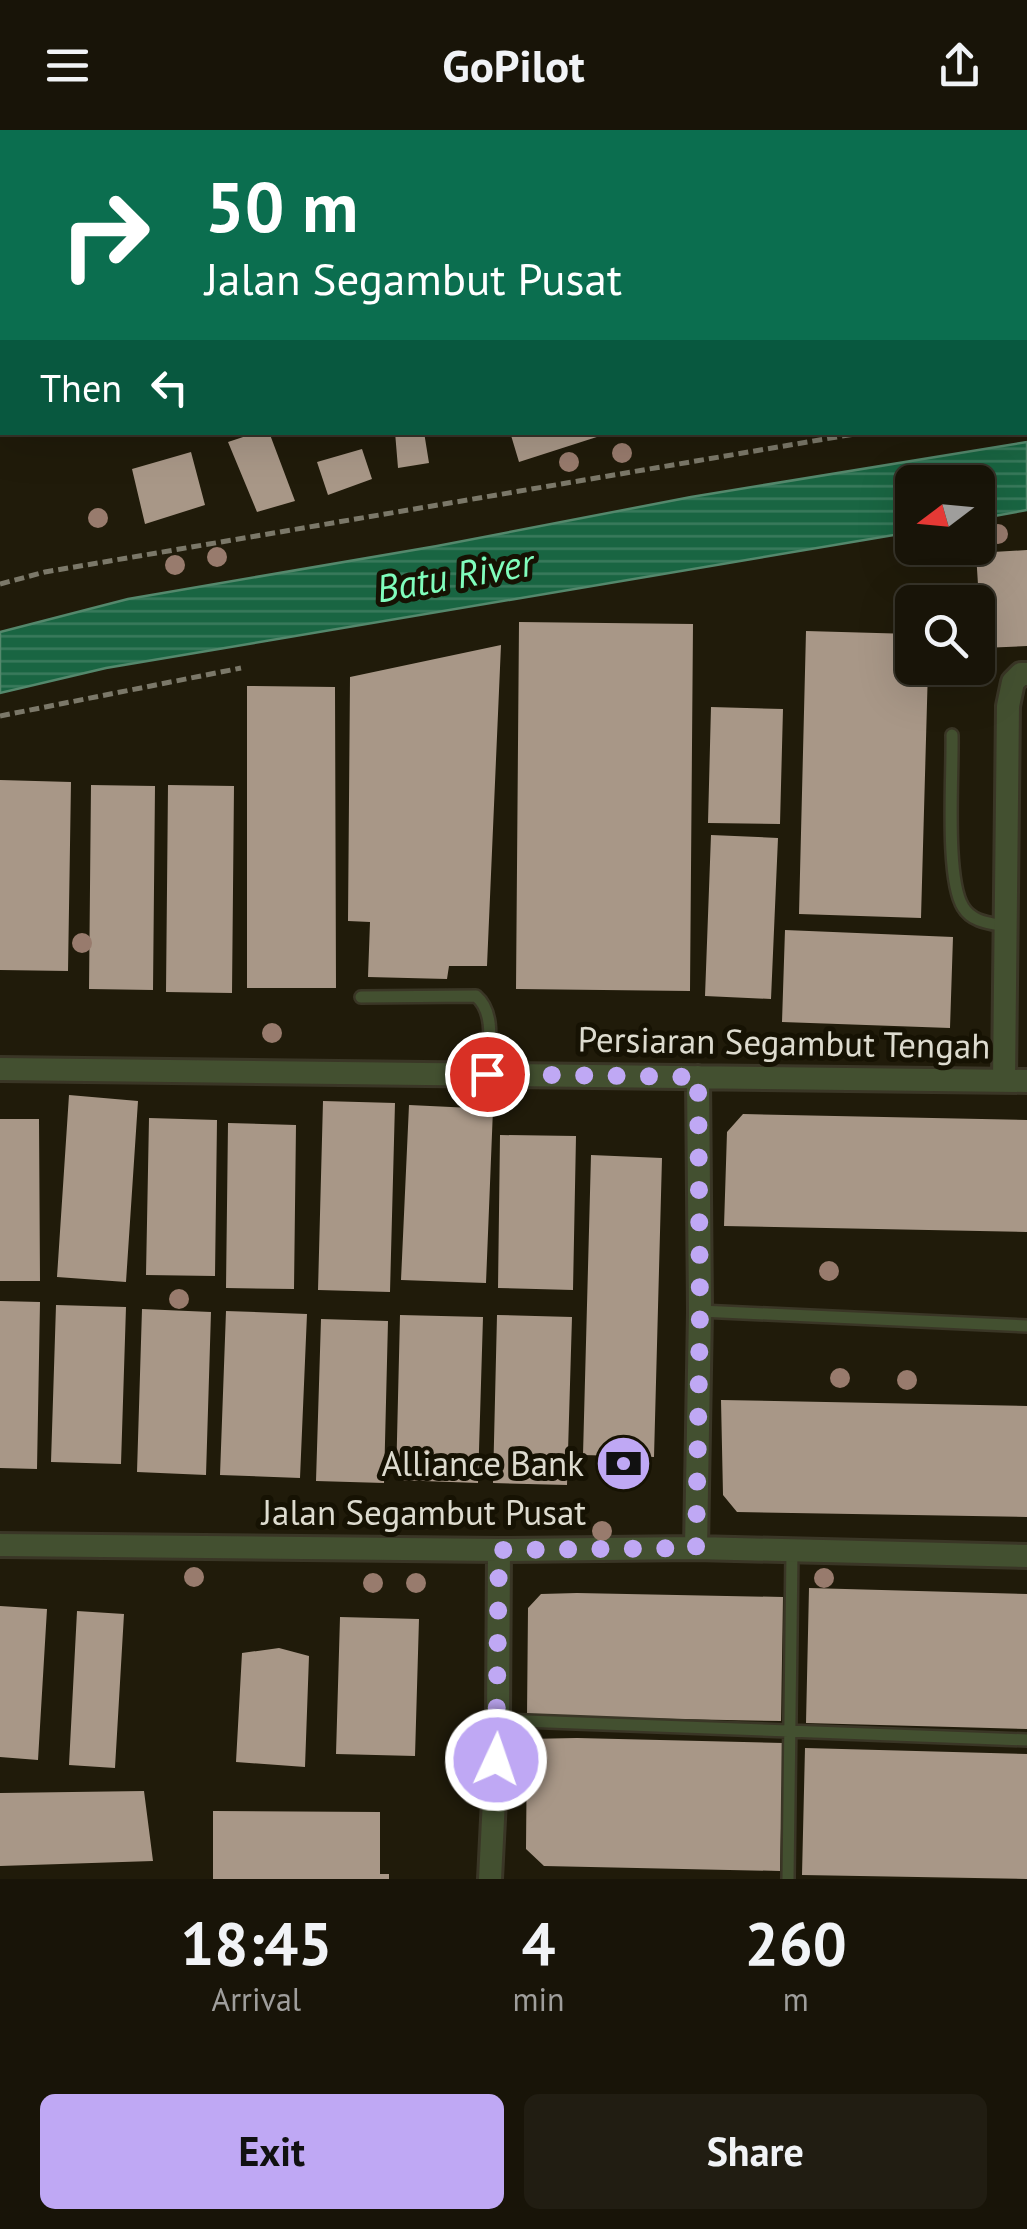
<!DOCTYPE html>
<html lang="en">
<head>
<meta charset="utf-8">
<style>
	:root { --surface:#181408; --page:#211d12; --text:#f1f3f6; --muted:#9f9e9c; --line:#363329; --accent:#bfa8f4 }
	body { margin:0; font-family:"PT Sans",sans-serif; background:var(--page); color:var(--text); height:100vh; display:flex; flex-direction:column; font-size:38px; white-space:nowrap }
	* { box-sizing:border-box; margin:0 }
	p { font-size:32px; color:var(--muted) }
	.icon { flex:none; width:55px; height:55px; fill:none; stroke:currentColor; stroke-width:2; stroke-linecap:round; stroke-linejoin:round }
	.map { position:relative; height:1749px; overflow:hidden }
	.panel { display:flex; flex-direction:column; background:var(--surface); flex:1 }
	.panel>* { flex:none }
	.top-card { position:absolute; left:0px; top:0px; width:1028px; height:305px; box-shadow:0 10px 40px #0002,0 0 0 2px var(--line); background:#0b6e4f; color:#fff; overflow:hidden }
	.needle { width:65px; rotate:254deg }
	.controls { position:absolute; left:895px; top:335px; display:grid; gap:20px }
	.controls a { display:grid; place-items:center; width:100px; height:100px; border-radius:15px; background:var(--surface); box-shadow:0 10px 40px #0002,0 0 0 2px var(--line); font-size:50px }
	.pin { position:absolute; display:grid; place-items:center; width:85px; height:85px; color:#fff; margin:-42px; border:5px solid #fff; border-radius:50%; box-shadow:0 2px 10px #0007 }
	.me { position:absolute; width:110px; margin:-55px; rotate:3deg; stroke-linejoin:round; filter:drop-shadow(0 0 8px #0008) }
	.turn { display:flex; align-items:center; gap:35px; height:210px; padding:0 40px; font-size:45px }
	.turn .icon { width:130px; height:130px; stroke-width:2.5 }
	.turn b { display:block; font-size:70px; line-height:85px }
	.then { display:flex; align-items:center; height:95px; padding:0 40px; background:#0003; gap:20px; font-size:38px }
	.eta { display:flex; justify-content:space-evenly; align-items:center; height:170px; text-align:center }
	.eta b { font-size:60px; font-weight:700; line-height:70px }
	.cta { display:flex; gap:20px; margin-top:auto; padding:20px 40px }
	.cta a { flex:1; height:115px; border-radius:15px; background:var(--accent); color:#111; font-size:40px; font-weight:700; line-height:115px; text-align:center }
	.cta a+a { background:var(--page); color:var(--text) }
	header { display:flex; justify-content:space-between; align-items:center; height:130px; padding:0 40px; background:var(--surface); font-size:45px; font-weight:700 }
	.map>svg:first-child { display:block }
	.water { fill:url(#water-rules); stroke:#54886c; stroke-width:2.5 }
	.building { fill:#a89787 }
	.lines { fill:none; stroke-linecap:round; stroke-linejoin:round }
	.service-casing { stroke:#3a3626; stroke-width:16 }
	.minor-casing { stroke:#3a3626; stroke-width:28 }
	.path { stroke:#7b7869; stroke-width:5; stroke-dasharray:10 5; stroke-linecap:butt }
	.service { stroke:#435030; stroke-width:11 }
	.minor { stroke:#435030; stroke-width:22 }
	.tree { fill:#987b6d }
	.route { stroke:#bfa8f4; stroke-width:18; stroke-dasharray:0 32.4 }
	.labels { text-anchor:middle; stroke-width:10; stroke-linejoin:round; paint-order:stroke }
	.street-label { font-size:35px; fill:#dddbcf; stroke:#161203 }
	.poi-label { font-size:35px; fill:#dddbcf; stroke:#161203; text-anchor:end }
	.water-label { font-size:38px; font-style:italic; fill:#80fdbc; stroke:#161203 }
</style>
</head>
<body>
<header><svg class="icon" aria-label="menu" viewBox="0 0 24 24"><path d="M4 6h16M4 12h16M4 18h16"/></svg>GoPilot<svg class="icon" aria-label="share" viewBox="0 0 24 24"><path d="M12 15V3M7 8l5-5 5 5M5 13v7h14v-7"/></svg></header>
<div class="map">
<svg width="1027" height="1749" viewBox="0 0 1027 1749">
	<defs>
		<pattern id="water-rules" width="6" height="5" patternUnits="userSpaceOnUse" patternTransform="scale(2.5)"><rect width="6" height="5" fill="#196542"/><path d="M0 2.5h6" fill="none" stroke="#3a7a5c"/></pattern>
	</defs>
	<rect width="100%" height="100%" fill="#201b0a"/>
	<path class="water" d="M 1027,312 L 1027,380 L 978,389 L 978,352 L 912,352 L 912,402 L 106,538 L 0,563 L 0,502 L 128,469 L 437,416 L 691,367 Z"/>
	<path class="building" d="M 258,302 L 269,302 L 295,371 L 257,382 L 228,312 Z
		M 395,302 L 424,302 L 429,333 L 398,338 Z
		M 510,302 L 602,302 L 603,305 L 519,332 Z
		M 362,319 L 372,349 L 328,365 L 317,332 Z
		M 191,322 L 205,375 L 145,394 L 132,339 Z
		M 1027,420 L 1027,516 L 982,518 L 976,423 Z
		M 519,492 L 693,494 L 690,861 L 516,859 Z
		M 806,501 L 912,504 L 912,538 L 928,538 L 921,788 L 799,784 Z
		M 501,515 L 487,836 L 449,836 L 447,849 L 368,847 L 370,792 L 348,791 L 350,547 Z
		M 247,556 L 335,557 L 336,858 L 247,858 Z
		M 711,577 L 783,579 L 780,694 L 708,693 Z
		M 0,650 L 71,652 L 68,841 L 0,840 Z
		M 91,655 L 155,656 L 153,860 L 89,859 Z
		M 168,655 L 234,656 L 232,863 L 166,862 Z
		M 711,705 L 778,708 L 771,869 L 705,866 Z
		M 785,800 L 953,807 L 950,898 L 782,892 Z
		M 69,965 L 138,971 L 126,1152 L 57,1147 Z
		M 323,971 L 395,973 L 390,1162 L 318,1160 Z
		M 409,975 L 493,979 L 486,1153 L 401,1150 Z
		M 743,984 L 1027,990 L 1027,1102 L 724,1096 L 727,1002 Z
		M 149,988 L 217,990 L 215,1146 L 146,1145 Z
		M 0,989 L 39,989 L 40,1151 L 0,1151 Z
		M 228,993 L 296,995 L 294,1159 L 226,1158 Z
		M 500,1005 L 576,1006 L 573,1160 L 498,1158 Z
		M 591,1025 L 662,1028 L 654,1327 L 583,1325 Z
		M 0,1171 L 40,1172 L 37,1339 L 0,1338 Z
		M 56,1175 L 126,1177 L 121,1334 L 51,1332 Z
		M 142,1179 L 211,1182 L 206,1345 L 137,1342 Z
		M 226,1181 L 307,1184 L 300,1348 L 220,1345 Z
		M 400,1185 L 483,1187 L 478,1353 L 396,1350 Z
		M 497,1185 L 572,1187 L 567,1355 L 493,1353 Z
		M 321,1189 L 388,1191 L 384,1353 L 316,1351 Z
		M 721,1270 L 1027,1276 L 1027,1387 L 737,1382 L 723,1365 Z
		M 809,1458 L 1027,1464 L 1027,1599 L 806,1593 Z
		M 577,1463 L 783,1467 L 781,1591 L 527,1586 L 528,1478 L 541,1464 Z
		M 0,1476 L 47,1479 L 38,1630 L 0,1627 Z
		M 77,1481 L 124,1484 L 115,1638 L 69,1635 Z
		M 340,1487 L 419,1489 L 415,1626 L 336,1624 Z
		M 279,1518 L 309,1526 L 305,1637 L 236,1632 L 242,1523 Z
		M 577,1608 L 783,1613 L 780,1741 L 544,1736 L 526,1719 L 527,1609 Z
		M 805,1618 L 1027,1624 L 1027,1749 L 802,1745 Z
		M 144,1661 L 153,1731 L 0,1736 L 0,1663 Z
		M 213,1681 L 380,1682 L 380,1744 L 389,1744 L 389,1749 L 213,1749 Z"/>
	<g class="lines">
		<defs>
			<path id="service" d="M 369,0 L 370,2
				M 429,0 L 430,2
				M 474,0 L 474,2
				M 503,0 L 504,2
				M 615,0 L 616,2
				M 637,0 L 638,2
				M 806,0 L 807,2
				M 929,0 L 929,2
				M 685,2 L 692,0
				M 952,605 C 953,644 945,748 963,777 C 972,792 989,793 1005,796
				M 361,867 L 476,866 C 497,884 488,919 487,944
				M 700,1181 L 1027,1196
				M 498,1590 L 1027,1610
				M 788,1749 L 792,1421"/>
			<path id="minor" d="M 0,939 L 1027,951
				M 1004,950 L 1008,576 L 1013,552 L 1021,544 L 1027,544
				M 0,1415 L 499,1420 L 696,1418 L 1027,1426
				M 696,1418 L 700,1181 L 698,947
				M 490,1749 L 498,1590 L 499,1420"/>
		</defs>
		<use href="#service" class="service-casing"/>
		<use href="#minor" class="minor-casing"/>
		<path class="path" d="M 1025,276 L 1027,276
			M 0,454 L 45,442 L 866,302
			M 0,586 L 241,538"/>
		<use href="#service" class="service"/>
		<use href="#minor" class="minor"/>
	</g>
	<g class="tree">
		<circle cx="622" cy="323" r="10"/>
		<circle cx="569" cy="332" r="10"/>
		<circle cx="98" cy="388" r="10"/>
		<circle cx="998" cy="404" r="10"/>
		<circle cx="217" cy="427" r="10"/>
		<circle cx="175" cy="435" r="10"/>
		<circle cx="82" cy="813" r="10"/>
		<circle cx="272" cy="903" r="10"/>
		<circle cx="829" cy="1141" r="10"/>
		<circle cx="179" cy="1169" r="10"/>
		<circle cx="840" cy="1248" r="10"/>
		<circle cx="907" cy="1250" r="10"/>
		<circle cx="602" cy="1401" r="10"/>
		<circle cx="194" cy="1447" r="10"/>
		<circle cx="824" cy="1448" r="10"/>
		<circle cx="373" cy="1453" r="10"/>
		<circle cx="416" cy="1453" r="10"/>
	</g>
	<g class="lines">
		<path class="route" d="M 487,944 L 698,947 L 700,1181 L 696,1418 L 499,1420 L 496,1630"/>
	</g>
	<defs>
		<symbol id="bank-disc" viewBox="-11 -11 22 22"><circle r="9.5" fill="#bfa8f4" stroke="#161203"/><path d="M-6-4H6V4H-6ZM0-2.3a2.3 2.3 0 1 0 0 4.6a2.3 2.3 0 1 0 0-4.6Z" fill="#111"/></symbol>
	</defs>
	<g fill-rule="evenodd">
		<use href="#bank-disc" x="592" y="1302" width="63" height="63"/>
	</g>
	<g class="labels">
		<g class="street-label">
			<text transform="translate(784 913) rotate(1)" y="12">Persiaran Segambut Tengah</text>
			<text x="424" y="1395">Jalan Segambut Pusat</text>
		</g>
		<g class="poi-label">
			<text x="584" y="1346">Alliance Bank</text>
		</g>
		<g class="water-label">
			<text transform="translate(455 446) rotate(-10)" y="13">Batu River</text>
		</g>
	</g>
</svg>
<div class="controls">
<a><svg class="needle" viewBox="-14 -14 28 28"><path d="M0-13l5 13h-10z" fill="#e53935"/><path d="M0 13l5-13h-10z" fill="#9f9e9c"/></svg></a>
<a><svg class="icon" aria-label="search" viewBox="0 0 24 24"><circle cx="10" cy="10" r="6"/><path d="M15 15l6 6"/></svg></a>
</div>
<div class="pin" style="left:487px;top:944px;background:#d93025"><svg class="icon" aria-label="arrive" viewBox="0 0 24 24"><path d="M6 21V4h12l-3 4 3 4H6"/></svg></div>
<svg class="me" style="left:496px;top:1630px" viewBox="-20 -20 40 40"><circle r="17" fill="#bfa8f4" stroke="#fff" stroke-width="3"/><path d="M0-11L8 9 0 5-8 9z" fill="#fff"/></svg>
<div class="top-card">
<div class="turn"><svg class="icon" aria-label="right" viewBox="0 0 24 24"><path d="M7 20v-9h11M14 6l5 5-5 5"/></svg><div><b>50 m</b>Jalan Segambut Pusat</div></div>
<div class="then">Then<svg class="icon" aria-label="left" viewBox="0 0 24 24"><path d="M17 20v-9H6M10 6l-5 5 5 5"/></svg></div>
</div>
</div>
<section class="panel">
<div class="eta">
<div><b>18:45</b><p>Arrival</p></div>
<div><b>4</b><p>min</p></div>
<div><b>260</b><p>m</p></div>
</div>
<div class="cta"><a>Exit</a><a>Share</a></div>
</section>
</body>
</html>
